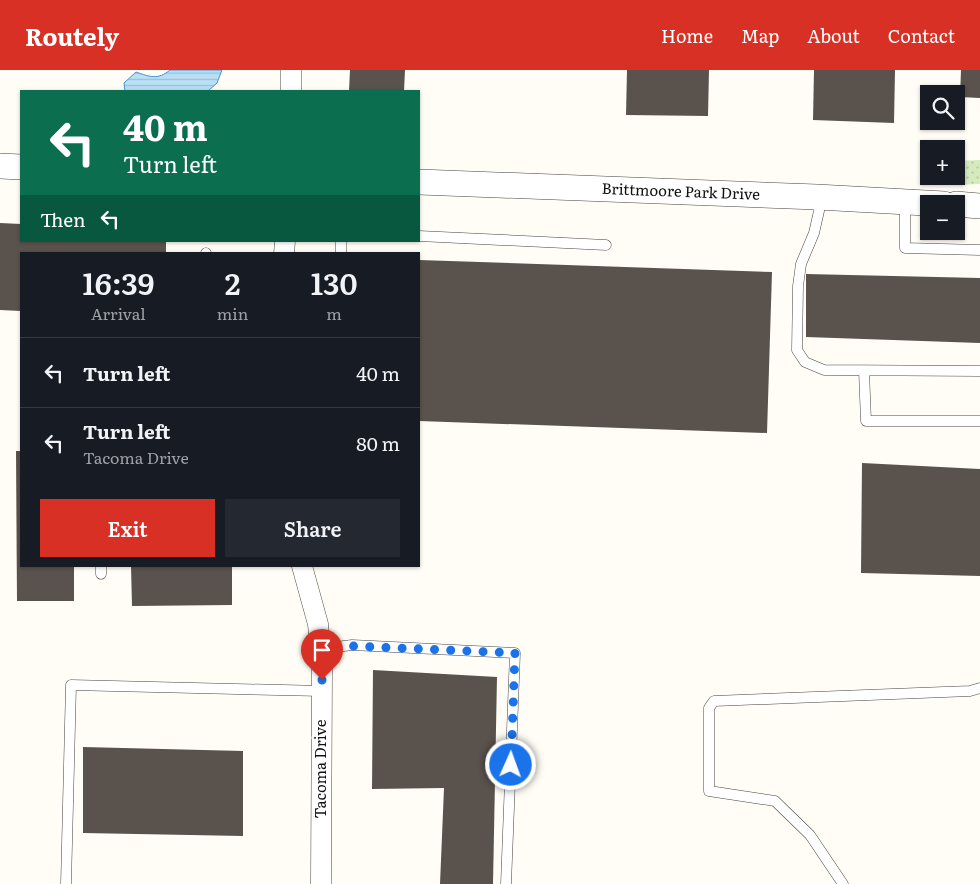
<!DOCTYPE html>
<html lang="en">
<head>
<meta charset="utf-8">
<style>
	:root { --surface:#171b24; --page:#242831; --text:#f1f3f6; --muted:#9ea1a6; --line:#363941; --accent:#d93025 }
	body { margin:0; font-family:Literata,serif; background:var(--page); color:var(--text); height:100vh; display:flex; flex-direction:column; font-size:19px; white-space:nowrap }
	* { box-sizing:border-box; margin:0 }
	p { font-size:16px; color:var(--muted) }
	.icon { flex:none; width:28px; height:28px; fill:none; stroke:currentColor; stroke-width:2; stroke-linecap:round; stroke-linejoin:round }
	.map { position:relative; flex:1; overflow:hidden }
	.details { position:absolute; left:20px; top:182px; width:400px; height:315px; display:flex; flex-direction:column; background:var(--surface); border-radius:0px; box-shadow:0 1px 4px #0004 }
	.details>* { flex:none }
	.guide { position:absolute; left:20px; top:20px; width:400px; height:152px; border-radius:0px; box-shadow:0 1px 4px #0004; background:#0b6e4f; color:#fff; overflow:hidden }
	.tools { position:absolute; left:920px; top:15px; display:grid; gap:10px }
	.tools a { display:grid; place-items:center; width:45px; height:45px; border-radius:0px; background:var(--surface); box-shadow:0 1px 4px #0004; font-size:25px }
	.pin { position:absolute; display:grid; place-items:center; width:42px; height:42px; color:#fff; margin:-51px -21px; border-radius:50% 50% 50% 0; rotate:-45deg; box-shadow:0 0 5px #0007 }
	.pin .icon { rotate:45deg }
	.me { position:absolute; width:55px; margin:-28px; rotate:2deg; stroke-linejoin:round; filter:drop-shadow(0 0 4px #0008) }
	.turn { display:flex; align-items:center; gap:18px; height:105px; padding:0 20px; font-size:22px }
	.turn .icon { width:65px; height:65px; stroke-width:2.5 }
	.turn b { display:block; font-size:35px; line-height:42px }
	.then { display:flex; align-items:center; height:48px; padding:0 20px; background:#0003; gap:10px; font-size:19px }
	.eta { display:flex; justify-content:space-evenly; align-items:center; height:85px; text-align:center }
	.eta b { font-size:30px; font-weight:600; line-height:35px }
	.primary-button { display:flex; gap:10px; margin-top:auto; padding:10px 20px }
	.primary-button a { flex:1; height:58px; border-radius:0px; background:var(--accent); color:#fff; font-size:20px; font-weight:600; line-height:58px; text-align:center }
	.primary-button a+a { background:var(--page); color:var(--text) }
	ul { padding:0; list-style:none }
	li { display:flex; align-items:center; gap:15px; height:70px; padding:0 20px; border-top:1px solid var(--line) }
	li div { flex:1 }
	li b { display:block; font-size:19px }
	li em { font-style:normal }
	header { display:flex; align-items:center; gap:30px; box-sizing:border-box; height:70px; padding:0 25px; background:var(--accent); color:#fff }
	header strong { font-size:24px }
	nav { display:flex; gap:28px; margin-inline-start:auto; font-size:18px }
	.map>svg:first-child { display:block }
	.grass { fill:url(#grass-dots) }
	.water { fill:url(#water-rules); stroke:#3f96cf }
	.building { fill:#5a524d }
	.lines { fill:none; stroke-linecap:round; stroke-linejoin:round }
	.service-casing { stroke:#444; stroke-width:11 }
	.minor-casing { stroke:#444; stroke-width:21 }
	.tertiary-casing { stroke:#444; stroke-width:26 }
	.service { stroke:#fff; stroke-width:10 }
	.minor { stroke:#fff; stroke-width:20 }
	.tertiary { stroke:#fff; stroke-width:25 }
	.route { stroke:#1a73e8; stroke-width:9; stroke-dasharray:0 16.2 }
	.labels { text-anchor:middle; stroke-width:5; stroke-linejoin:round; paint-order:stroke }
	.street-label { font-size:15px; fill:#111; stroke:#fff }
</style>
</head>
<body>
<header>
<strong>Routely</strong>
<nav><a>Home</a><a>Map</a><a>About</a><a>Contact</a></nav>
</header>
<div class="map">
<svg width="980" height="814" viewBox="0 0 980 814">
	<defs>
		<pattern id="grass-dots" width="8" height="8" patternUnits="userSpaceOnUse" patternTransform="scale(1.25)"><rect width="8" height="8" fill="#d5ebbd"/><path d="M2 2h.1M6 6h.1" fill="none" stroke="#b6c8a1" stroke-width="1.8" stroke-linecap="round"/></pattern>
		<pattern id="water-rules" width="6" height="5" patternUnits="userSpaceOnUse" patternTransform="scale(1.25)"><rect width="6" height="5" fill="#b9e0f7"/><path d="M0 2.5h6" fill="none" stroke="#9ebfd3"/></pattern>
	</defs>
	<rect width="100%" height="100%" fill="#fffdf5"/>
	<path class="grass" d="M 980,90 L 980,114 L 956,115 L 946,111 L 946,106 L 956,106 L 956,91 Z"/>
	<path class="water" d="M 170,0 L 222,0 L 217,13 L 208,21 L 125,21 L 124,13 L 136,2 C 150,7 158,10 170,0 Z"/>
	<path class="building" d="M 350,0 L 405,0 L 404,21 L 349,21 Z
		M 627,0 L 709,0 L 708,46 L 626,45 Z
		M 814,0 L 895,0 L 894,53 L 813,50 Z
		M 961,0 L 980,0 L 980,28 L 960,27 Z
		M 0,153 L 21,154 L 21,171 L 166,171 L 166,184 L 21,184 L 21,241 L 0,240 Z
		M 419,190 L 772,202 L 767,363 L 419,351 Z
		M 806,204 L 980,208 L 980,273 L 806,267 Z
		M 16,381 L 21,381 L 21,496 L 74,496 L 74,531 L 17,531 Z
		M 862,393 L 980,399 L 980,506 L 861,503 Z
		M 131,496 L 232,496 L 232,535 L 132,536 Z
		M 373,600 L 497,607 L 493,814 L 440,814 L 444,718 L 372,719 Z
		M 83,677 L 243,681 L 243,766 L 83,763 Z"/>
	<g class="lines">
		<defs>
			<path id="service" d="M 817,128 L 819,141 L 814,163 L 801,194 L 798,216 L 797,280 L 805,292 L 824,300 L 980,301
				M 905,133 L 905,178 L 980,180
				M 419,166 L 606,175
				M 206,184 L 206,183
				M 341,184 L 341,171
				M 864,301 L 866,351 L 980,351
				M 101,504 L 101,496
				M 320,579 L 352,575 L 515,583 L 506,814
				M 66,814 L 71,615 L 322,621
				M 843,814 L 810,765 L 775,731 L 709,721 L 709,638 L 714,631 L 970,621 L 980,618"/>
			<path id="minor" d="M 291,21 L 291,0
				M 284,184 L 285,171
				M 302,496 L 318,554 L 322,600 L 321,814"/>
			<g id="tertiary">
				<path d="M 0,96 L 21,97"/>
				<path id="s1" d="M 419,112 L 817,127 L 944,134"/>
				<path d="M 956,134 L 980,136"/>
			</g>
		</defs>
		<use href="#service" class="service-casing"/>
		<use href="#minor" class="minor-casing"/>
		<use href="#tertiary" class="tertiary-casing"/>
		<use href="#service" class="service"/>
		<use href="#minor" class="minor"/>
		<use href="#tertiary" class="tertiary"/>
	</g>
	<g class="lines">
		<path class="route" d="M 322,610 L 320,579 L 352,576 L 515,583 L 511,695"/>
	</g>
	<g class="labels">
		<g class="street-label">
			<text dy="5" stroke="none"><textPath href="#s1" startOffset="262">Brittmoore Park Drive</textPath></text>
			<text transform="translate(321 699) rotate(-90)" y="5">Tacoma Drive</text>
		</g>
	</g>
</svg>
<div class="tools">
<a><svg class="icon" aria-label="search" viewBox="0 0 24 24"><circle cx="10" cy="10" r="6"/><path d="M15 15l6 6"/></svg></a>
<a>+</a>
<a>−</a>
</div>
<div class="pin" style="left:322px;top:610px;background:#d93025"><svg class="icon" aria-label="arrive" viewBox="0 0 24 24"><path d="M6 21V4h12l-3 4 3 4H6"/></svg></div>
<svg class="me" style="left:511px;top:695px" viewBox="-20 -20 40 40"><circle r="17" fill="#1a73e8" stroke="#fff" stroke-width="3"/><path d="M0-11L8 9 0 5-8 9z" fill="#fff"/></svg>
<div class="guide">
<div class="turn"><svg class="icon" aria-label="left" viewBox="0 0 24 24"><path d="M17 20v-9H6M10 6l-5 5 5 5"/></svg><div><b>40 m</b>Turn left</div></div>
<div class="then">Then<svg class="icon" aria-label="left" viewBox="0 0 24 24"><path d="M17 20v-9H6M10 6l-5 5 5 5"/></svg></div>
</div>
<section class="details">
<div class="eta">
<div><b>16:39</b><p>Arrival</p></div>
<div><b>2</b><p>min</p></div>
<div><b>130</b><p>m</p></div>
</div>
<ul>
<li><svg class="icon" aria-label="left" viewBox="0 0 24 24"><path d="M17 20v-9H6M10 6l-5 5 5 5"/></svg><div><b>Turn left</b></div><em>40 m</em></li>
<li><svg class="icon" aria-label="left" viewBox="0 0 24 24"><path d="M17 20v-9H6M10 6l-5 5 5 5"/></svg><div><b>Turn left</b><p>Tacoma Drive</p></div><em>80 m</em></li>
</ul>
<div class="primary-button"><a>Exit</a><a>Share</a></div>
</section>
</div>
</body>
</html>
